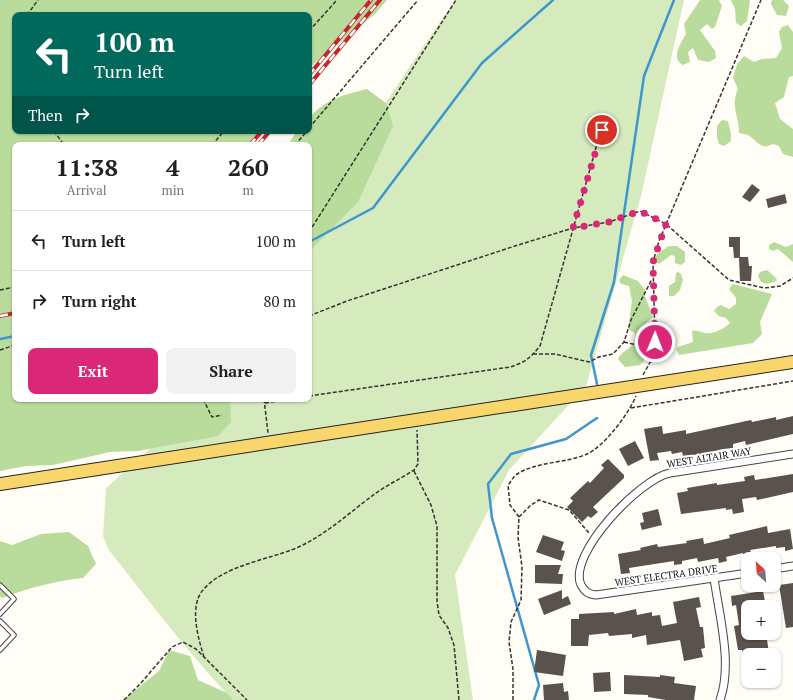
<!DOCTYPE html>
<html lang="en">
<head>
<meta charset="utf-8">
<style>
	:root { --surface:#fff; --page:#f2f2f2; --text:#202124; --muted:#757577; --line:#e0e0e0; --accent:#db2777 }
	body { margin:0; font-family:"PT Serif",serif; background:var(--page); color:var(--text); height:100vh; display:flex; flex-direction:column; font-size:15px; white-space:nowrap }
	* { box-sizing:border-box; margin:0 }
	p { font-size:13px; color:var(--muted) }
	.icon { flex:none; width:22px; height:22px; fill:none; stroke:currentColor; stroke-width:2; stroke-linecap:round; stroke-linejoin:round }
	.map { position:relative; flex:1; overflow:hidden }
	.panel { position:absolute; left:12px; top:142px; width:300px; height:260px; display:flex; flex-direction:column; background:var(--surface); border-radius:8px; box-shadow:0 1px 3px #0004 }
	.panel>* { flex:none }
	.hud { position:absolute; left:12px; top:12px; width:300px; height:122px; border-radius:8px; box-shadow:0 1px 3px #0004; background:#00695c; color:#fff; overflow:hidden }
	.needle { width:26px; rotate:334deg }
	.fabs { position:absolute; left:741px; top:552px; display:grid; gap:8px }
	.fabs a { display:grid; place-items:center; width:40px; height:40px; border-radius:8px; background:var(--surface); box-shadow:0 1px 3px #0004; font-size:20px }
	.pin { position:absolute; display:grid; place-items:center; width:34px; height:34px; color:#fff; margin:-17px; border:2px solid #fff; border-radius:50%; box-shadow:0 1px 4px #0007 }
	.me { position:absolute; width:44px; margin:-22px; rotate:1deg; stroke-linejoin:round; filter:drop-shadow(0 0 3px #0008) }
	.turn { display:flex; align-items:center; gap:14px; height:84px; padding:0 16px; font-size:18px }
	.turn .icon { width:52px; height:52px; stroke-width:2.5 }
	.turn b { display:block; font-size:28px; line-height:34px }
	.then { display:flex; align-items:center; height:38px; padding:0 16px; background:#0003; gap:8px; font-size:15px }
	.eta { display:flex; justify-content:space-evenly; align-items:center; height:68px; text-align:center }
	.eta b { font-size:24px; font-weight:800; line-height:28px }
	.primary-button { display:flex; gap:8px; margin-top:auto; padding:8px 16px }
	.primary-button a { flex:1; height:46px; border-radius:8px; background:var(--accent); color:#fff; font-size:16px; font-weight:800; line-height:46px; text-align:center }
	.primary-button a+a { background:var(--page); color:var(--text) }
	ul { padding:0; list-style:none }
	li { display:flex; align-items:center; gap:12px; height:60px; padding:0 16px; border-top:1px solid var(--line) }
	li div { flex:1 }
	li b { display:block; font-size:15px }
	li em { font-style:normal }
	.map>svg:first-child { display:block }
	.green { fill:#d5ebbd }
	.forest { fill:#b9dc9c }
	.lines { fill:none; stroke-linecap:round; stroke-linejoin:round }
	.stream { stroke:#3f96cf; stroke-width:2.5 }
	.building { fill:#5a524d }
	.lane-casing { stroke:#444; stroke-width:5.5 }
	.street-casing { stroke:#444; stroke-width:9 }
	.primary-casing { stroke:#222; stroke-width:14 }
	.path { stroke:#333; stroke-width:1.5; stroke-dasharray:4 2; stroke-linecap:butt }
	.lane { stroke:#fff; stroke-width:3.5 }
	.street { stroke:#fff; stroke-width:7 }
	.primary { stroke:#f9d66b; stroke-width:12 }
	.rail-casing { stroke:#c4262e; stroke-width:4 }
	.rail { stroke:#fff; stroke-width:2.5; stroke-dasharray:8; stroke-linecap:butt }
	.route { stroke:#db2777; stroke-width:7; stroke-dasharray:0 12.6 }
	.labels { text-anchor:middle; stroke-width:4; stroke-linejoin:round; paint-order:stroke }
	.street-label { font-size:10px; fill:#111; stroke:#fff }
</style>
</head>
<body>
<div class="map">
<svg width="793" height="700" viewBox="0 0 793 700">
	<rect width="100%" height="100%" fill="#fffdf5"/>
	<path class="green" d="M 455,0 L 684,0 L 641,196 L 586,386 L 509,470 L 455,575 L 473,700 L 233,700 C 188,653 149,601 109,550 L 103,536 L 106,488 L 167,434 L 190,399 L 309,399 L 309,187 L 365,133 Z"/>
	<path class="forest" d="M 0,0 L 387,0 L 375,14 L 309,68 L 309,15 L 15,15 L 15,131 L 261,131 L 249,145 L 15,145 L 15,399 L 230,399 L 231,422 L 218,436 L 138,451 L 110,452 L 53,465 L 26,466 L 0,471 Z
		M 700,0 L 719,0 L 722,6 L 715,27 L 712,29 L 707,24 L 700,30 L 715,51 L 716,58 L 709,62 L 698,60 L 693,48 L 688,52 L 690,62 L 683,65 C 670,58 681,43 686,34 L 684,24 Z
		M 731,0 L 750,0 L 747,21 L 741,26 L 736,23 L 735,9 Z
		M 772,0 L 783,0 L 789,6 L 786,16 L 777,15 L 771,4 Z
		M 788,25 L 793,32 L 793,76 L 789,77 L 784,97 L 775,103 L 780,119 L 793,129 L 793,157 L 783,154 L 779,146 L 773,144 C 760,151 758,141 748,135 C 746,134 742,134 739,133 C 739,115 730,107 738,89 L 733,78 L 737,64 L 744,56 L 754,62 L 762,59 L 776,58 L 782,48 L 779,32 L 782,27 Z
		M 367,89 L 386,103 L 393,126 L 358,202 L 309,252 L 309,145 L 289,145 L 292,138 L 298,131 L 309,131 L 309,118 C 326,99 343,95 367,89 Z
		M 722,120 L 728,121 L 731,134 L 731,141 L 724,146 L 719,144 L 717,137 L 717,126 Z
		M 774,242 L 786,247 L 793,244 L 793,262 L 778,249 L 773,251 L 769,249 L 769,245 Z
		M 669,246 L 677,246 L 685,252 L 685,262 L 681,265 L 675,263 L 675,256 L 671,255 L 659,264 L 654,260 L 658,253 Z
		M 767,270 L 776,278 L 777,281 L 767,284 L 761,282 L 758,276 L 760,272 Z
		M 678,272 L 681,274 L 683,280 L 680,290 L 674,296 L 669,296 L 669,286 L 675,282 L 676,273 Z
		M 623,275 L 638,281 L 645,290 L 645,296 L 653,317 L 646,323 L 644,361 L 640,365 L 625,367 L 618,359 C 624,347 636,351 635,333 L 628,329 L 632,301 L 629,286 L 621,284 L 619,280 Z
		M 733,284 L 772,294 L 760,322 L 762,334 L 753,343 L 679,355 L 676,349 L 678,347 L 693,342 L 692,331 C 698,330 700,332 705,333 C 713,335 725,328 730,323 L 726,318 L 719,316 L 714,311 L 717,307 L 721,305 L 729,309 L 736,304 L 736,298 L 729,289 Z
		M 69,532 L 88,546 L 96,564 L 83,578 C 54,581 29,588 2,598 L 0,596 L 0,541 L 12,545 L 41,534 Z
		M 169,650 L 190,656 L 198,680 L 227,693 L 233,700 L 123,700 L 159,671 Z"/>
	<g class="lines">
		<path class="stream" d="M 309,242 L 373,208 L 482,63 L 553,0
			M 0,339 L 15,336
			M 597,384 L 591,355 L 614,282 L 644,76 L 674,0
			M 534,700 L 539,685 L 492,518 L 488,484 L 511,454 L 566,439 L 597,418"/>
	</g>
	<path class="building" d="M 752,184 L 760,190 L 750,202 L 742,197 Z
		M 785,194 L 787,203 L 768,208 L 766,199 Z
		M 729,237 L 740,237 L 740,257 L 748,257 L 749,266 L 752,266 L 751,281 L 740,281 L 739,258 L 734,258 L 733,247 L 729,247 Z
		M 793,416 L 793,434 L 746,445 L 745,441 L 733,444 L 733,448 L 723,449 L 702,454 L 683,456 L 682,452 L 672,454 L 671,451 L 657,453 L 659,460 L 650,461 L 644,429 L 662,426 L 663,434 L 686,430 L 686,434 L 751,420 L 752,422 L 776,417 L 776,420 Z
		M 635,441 L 644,458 L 628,466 L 619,449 Z
		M 608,459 L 624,475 L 624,478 L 593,507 L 598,512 L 591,518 L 588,516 L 582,522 L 567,507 L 573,501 L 570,498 L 588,481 L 590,483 L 604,468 L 601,465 Z
		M 793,474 L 793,492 L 757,500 L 756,497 L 742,499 L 744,512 L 733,514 L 732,509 L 726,510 L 726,508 L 681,514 L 677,493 L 688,491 L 687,488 L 717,483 L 717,485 L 745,481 L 744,477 L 754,475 L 755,480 Z
		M 658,509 L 662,525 L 642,530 L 640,523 L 644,522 L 642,513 Z
		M 767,526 L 768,533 L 790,529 L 793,549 L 785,551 L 785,547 L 776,548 L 776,546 L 750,550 L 752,555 L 744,557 L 743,553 L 726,557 L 727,561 L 719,563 L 718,558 L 698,562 L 697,558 L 682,561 L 682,564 L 674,565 L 674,561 L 629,568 L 630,573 L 621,574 L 618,554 L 641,550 L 640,548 L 657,544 L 658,547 L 687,543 L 686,541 L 703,538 L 704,544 L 730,538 L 729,535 Z
		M 543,535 L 564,542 L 561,550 L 565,551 L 562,561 L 536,552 Z
		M 535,565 L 561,565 L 558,574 L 563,574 L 562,584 L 535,583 Z
		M 793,583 L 793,627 L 786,628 L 779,585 Z
		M 562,590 L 562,599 L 568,596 L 571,604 L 544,615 L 538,599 Z
		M 763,591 L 766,607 L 748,607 L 748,633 L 766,633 L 769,653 L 743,655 L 742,650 L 738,650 L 734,626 L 739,625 L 736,605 L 732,606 L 731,596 Z
		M 699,597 L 701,607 L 696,608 L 700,627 L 703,627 L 705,648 L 701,649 L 703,657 L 684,661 L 680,640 L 647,645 L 646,635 L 632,638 L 632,634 L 609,636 L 608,633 L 589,635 L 588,646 L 571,646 L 571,619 L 579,619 L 579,614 L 614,612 L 614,614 L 636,609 L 637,615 L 652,612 L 652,616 L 660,615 L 662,626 L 677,623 L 673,602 Z
		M 537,650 L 566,655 L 563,676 L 534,672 Z
		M 610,672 L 611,691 L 594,692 L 593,673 Z
		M 624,675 L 660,677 L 660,675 L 675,677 L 674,683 L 696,686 L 694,700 L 666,700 L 648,697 L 648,695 L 624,694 Z
		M 563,683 L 564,692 L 568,691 L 569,700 L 544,700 L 543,685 Z"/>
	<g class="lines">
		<defs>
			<path id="lane" d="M 0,585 L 14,599 L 0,614
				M 0,621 L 14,635 L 0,650"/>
			<path id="street" d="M 774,569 L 793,566
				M 748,573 L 596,595 C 588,594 585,592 581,585 C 567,554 641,478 670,473 L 793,454
				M 714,578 C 719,615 733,664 720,700"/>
			<path id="primary" d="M 0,484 L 793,362"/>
		</defs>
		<use href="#lane" class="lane-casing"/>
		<use href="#street" class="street-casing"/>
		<use href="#primary" class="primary-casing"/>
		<path class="path" d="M 27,15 L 38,0
			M 309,31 L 337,0
			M 15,33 L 13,36 L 15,45
			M 309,128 L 418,0
			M 54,131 L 64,145
			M 212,145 L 224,131
			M 295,145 L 307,131
			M 309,232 L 456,0
			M 0,290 L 15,287
			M 309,316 L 347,301 L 515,246 L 573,228 L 609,222 L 640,211 L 666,224 L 729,280 L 764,288 L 780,286 L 793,278
			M 624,342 L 654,349
			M 0,350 L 15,345
			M 533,354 L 555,354 L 589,362 L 599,357 L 613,354 L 624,342 L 631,320 L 652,279
			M 643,375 L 653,357 L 655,342 L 653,262 L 659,241 L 761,0
			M 309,396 L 510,367 C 526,362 530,358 540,346 L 601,130 L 595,117
			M 203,399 L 212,417 L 222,415
			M 264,399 L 268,433
			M 265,403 L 291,399
			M 631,408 L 793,381
			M 414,471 L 431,505 L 437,526 L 437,601 L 439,615 L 448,628 L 454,645 L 459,700
			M 519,517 L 510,505 L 508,485 C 511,482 513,477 516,475 C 533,462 567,463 587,454 C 605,446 629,413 636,396
			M 204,657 C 198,638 189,606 203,590 C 223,566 266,560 294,549 C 323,537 348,514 372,496 C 385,486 400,479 414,470 L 418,464 L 417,430
			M 124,700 L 140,684 L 172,647 L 183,642 L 196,649 L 247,700
			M 513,700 L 513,669 L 509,642 L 511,622 L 521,600 L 522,567 L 518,537 L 519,517 L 531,505 L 539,500 L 569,510 L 590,534"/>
		<use href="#lane" class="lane"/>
		<use href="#street" class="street"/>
		<use href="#primary" class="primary"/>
		<defs>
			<path id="rail" d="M 309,75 L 371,0
				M 309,85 L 380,0
				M 250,145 L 262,131
				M 258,145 L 270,131
				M 0,316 L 15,313"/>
		</defs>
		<use href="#rail" class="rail-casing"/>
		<use href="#rail" class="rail"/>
	</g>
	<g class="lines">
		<path class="route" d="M 602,130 L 573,228 L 609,222 L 640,211 L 666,224 L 653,262 L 655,342"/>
	</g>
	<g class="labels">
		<g class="street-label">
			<text transform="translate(709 457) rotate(-9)" y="4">WEST ALTAIR WAY</text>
			<text transform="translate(666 575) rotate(-8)" y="4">WEST ELECTRA DRIVE</text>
		</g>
	</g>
</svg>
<div class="fabs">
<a><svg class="needle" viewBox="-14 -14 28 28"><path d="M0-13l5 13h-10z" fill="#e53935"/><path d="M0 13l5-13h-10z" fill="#757577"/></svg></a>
<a>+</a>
<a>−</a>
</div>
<div class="pin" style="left:602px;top:130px;background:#d93025"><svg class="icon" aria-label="arrive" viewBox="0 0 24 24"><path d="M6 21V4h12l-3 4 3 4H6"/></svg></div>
<svg class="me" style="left:655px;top:342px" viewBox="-20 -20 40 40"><circle r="17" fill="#db2777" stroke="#fff" stroke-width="3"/><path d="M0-11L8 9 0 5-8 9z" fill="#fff"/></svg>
<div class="hud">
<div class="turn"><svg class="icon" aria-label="left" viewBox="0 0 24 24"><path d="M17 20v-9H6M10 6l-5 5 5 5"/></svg><div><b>100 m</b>Turn left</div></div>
<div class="then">Then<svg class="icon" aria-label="right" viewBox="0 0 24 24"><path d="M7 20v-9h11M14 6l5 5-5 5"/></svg></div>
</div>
<section class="panel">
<div class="eta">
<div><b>11:38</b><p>Arrival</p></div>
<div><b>4</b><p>min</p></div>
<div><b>260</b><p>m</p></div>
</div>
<ul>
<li><svg class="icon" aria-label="left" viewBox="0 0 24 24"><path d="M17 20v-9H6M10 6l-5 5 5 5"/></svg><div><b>Turn left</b></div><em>100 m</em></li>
<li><svg class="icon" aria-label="right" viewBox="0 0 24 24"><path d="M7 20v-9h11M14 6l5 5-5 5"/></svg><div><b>Turn right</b></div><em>80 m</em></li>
</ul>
<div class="primary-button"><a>Exit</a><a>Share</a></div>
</section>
</div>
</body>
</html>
